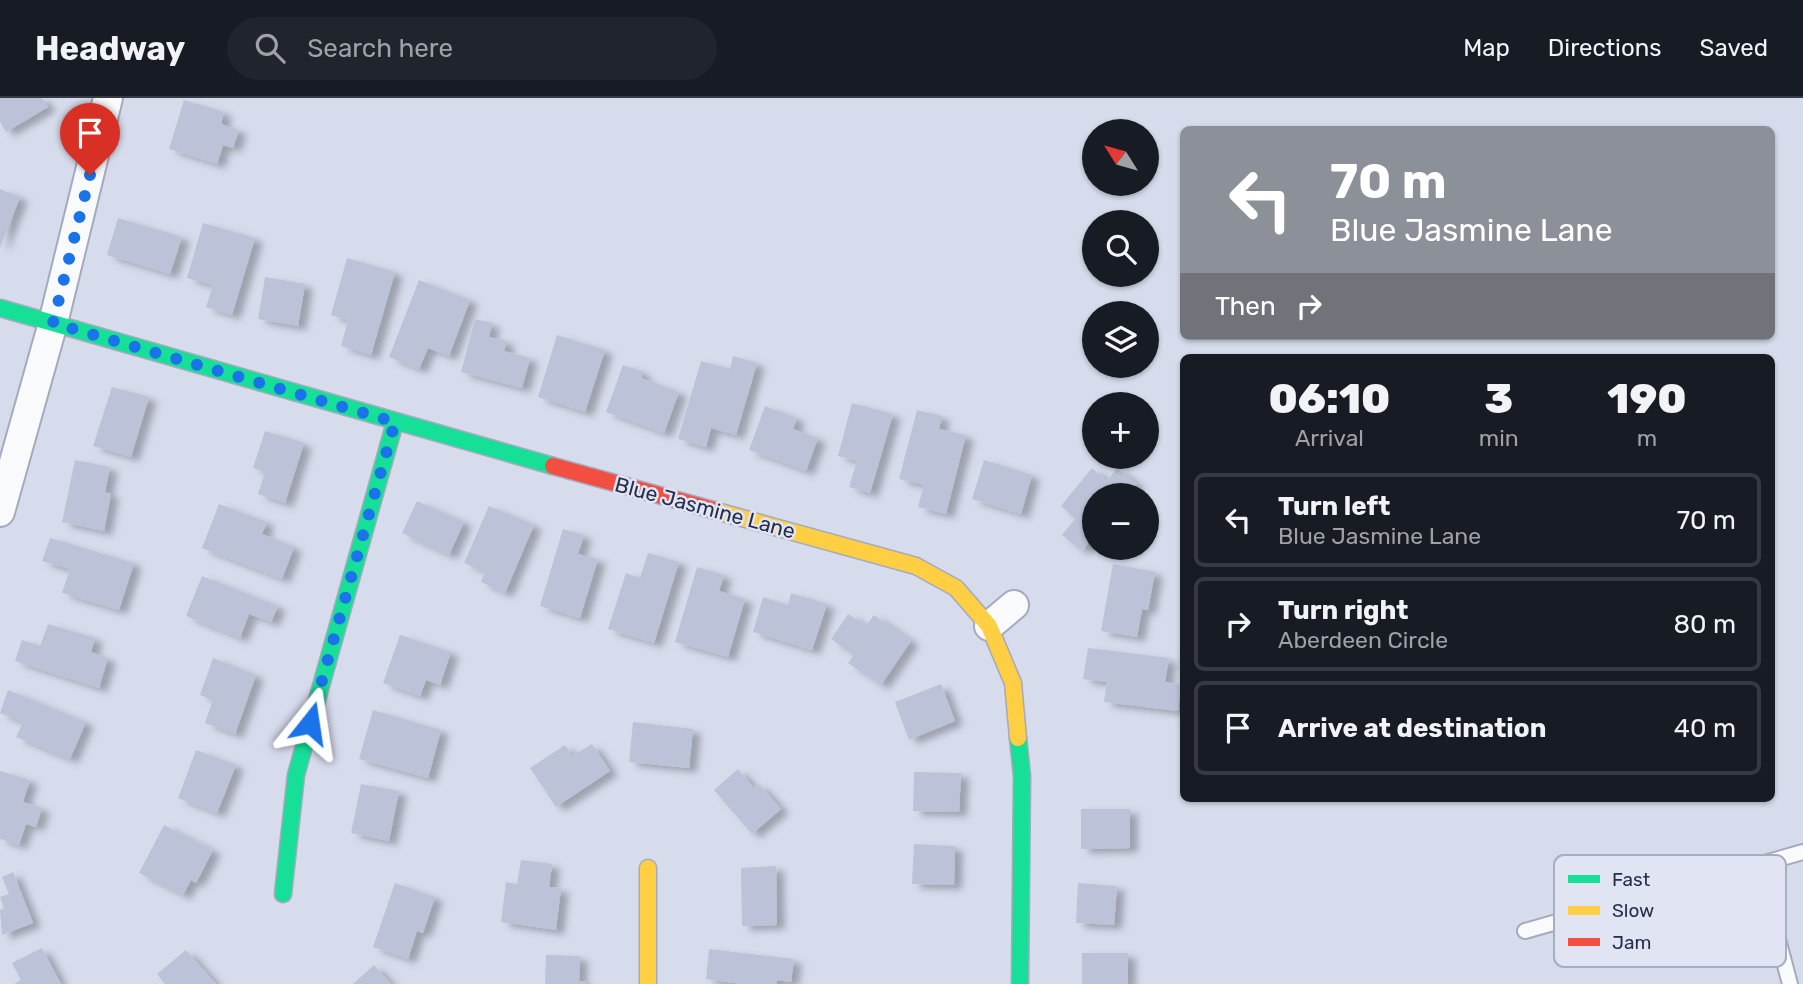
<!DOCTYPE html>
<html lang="en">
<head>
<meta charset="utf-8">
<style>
	:root { --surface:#171b24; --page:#20242c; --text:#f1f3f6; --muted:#9ea1a6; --line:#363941 }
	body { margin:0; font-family:Rubik,sans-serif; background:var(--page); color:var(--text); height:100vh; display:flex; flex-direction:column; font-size:26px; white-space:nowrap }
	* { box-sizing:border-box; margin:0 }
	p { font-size:23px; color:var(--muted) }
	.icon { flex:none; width:38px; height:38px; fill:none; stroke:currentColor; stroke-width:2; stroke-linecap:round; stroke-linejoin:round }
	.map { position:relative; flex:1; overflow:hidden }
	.side { position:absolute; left:1180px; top:256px; width:595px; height:448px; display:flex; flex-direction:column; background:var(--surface); border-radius:10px; box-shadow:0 2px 5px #0004 }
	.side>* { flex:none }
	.guide { position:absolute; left:1180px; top:28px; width:595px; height:214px; border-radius:10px; box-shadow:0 2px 5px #0004; background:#8c9099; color:#fff; overflow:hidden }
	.needle { width:46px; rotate:307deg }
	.fabs { position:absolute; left:1082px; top:21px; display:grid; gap:14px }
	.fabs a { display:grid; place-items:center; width:77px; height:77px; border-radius:50%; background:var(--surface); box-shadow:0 2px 5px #0004; font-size:35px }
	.pin { position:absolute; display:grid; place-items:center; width:60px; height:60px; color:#fff; margin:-72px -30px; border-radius:50% 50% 50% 0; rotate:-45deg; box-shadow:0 0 7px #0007 }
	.pin .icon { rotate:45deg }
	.me { position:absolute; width:77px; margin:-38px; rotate:15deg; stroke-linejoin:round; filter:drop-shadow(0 0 5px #0008) }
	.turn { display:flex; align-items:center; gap:24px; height:147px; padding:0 35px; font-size:32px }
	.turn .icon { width:91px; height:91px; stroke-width:2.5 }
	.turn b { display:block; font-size:49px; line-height:60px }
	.then { display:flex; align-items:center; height:66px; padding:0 35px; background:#0003; gap:14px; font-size:26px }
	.eta { display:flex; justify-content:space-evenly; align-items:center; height:119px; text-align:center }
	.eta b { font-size:42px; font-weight:800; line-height:49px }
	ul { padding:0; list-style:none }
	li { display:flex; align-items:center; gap:21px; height:94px; margin:0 14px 10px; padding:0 21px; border:4px solid var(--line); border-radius:10px }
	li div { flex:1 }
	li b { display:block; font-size:26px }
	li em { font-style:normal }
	header { display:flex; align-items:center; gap:42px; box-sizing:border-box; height:98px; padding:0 35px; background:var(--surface); border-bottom:2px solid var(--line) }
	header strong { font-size:33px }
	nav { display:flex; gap:38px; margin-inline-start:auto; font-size:24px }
	.search { width:490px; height:63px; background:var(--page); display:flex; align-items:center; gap:18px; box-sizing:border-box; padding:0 24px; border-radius:38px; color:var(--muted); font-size:26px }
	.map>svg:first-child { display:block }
	.building { fill:#bcc2d7; filter:url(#shadow) }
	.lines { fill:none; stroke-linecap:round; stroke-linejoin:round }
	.lane-casing { stroke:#a5a9be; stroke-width:18 }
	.street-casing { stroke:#a5a9be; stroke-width:32 }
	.fast-casing { stroke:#a5a9be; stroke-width:19 }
	.slow-casing { stroke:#a5a9be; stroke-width:19 }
	.jam-casing { stroke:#a5a9be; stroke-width:19 }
	.lane { stroke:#f9fafc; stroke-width:14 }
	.street { stroke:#f9fafc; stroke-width:28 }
	.fast { stroke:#16e098; stroke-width:16 }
	.slow { stroke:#ffcf43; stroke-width:16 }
	.jam { stroke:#f24e42; stroke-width:16 }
	.route { stroke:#1a73e8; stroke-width:12; stroke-dasharray:0 21.6 }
	.labels { text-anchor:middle; stroke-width:5; stroke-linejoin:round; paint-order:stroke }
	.street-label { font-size:21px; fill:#282d4a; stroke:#e0e4f3 }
	.key { fill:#e0e4f3; stroke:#a9adc0; stroke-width:2 }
	.key-label { font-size:19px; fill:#282d4a }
</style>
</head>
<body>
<header>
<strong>Headway</strong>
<div class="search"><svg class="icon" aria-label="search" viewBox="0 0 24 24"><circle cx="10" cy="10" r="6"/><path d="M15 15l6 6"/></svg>Search here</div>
<nav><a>Map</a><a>Directions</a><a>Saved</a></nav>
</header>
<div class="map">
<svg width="1803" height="886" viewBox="0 0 1803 886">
	<defs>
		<filter id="shadow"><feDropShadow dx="8" dy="4.5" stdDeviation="3.5" flood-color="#0004"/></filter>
	</defs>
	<rect width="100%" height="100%" fill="#d7dced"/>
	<path class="building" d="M 0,0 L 42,0 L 48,9 L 6,34 L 0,24 Z
		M 184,2 L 224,14 L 221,26 L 239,32 L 233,50 L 223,47 L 217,66 L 169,51 Z
		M 0,91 L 20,99 L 0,150 Z
		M 118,120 L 182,139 L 170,176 L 107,157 Z
		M 203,125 L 255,140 L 232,217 L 206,209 L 213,187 L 187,180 Z
		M 347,160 L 395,174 L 371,257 L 341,248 L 348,222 L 331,217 Z
		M 265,179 L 305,186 L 298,228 L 258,221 Z
		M 419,182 L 470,202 L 449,258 L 428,250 L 419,271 L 389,259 Z
		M 475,221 L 492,225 L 489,239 L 507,243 L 504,253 L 530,260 L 522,290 L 461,274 Z
		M 557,237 L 605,252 L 585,314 L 538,299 Z
		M 733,258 L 757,265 L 736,337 L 711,330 L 706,349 L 678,341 L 701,263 L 730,271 Z
		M 623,267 L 643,274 L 641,280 L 679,294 L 664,335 L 606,314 Z
		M 112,289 L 149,299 L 131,359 L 93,348 Z
		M 852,305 L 893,316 L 870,395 L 849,389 L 857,363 L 838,358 Z
		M 765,308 L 797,320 L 793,331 L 818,340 L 806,373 L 749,352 Z
		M 917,312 L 942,318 L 939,331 L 966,337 L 946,416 L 918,409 L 924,387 L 899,381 Z
		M 265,333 L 304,345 L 285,405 L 258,396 L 265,374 L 253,370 Z
		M 75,362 L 110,369 L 105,394 L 111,396 L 104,433 L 62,424 Z
		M 984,362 L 1032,377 L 1021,416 L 972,401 Z
		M 1092,370 L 1107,383 L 1117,370 L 1137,386 L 1127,397 L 1094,397 L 1094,438 L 1082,453 L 1062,437 L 1075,421 L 1061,408 Z
		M 417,403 L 464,424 L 449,457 L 402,435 Z
		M 219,406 L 267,424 L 262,436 L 294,449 L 282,481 L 202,450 Z
		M 489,408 L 534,427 L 505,495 L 481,484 L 485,474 L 464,465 Z
		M 563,431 L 584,437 L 578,456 L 598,461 L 580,520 L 540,508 Z
		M 50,440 L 134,465 L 119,512 L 62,495 L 70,471 L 42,463 Z
		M 648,455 L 679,464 L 654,545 L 608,531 L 626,475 L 640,480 Z
		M 1113,466 L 1155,474 L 1148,512 L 1142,511 L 1137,539 L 1101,533 Z
		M 697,469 L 724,477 L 719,493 L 745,501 L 728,559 L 675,544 Z
		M 202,478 L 278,508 L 271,524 L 249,516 L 240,540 L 186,518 Z
		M 791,495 L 827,506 L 812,552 L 753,534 L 763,499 L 788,507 Z
		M 848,516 L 866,528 L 874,517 L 911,543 L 881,587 L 848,565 L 854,557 L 831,541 Z
		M 48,526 L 95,540 L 91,554 L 108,560 L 99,590 L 15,563 L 22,542 L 40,548 Z
		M 400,537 L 451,554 L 440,587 L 426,582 L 420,598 L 383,585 Z
		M 1088,550 L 1169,560 L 1165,584 L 1181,587 L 1178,613 L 1104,604 L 1107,584 L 1083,581 Z
		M 213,560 L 256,577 L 235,636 L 205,625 L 213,602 L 200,597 Z
		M 941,586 L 955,623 L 909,642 L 895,604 Z
		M 8,592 L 86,624 L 70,661 L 16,639 L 23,624 L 0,615 Z
		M 373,612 L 441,632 L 428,680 L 359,661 Z
		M 633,624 L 693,631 L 689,670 L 629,664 Z
		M 592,646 L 610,673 L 556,709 L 530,670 L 565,647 L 572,658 Z
		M 196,652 L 236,667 L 217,715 L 178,700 Z
		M 738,671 L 754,690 L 759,686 L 781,711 L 752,736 L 714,692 Z
		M 0,673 L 30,682 L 23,704 L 42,710 L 36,729 L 26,726 L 19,747 L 0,741 Z
		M 914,674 L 961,675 L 959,714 L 913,713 Z
		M 361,686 L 399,693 L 389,743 L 351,735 Z
		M 1081,711 L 1130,711 L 1130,750 L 1081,751 Z
		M 164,727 L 213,752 L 196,785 L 191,782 L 183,797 L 139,775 Z
		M 914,746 L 955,748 L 954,787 L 912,786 Z
		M 521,762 L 552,766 L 549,789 L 561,790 L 556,832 L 501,824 L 506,784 L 517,786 Z
		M 776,768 L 777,827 L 742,828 L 741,770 Z
		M 13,774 L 33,825 L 2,837 L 0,812 L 4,810 L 0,799 L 9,796 L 2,779 Z
		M 395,785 L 435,799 L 423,835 L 417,833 L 408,861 L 373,849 Z
		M 1078,785 L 1117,788 L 1114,827 L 1076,825 Z
		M 42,850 L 61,886 L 14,886 L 21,882 L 12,865 Z
		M 709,851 L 794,861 L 791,884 L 777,882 L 776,886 L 742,886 L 706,881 Z
		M 186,852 L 216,886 L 165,886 L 157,876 Z
		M 1082,855 L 1128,855 L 1128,886 L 1082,886 Z
		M 546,857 L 580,858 L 579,883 L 586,883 L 586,886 L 545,886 Z
		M 374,867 L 391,886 L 353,886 Z"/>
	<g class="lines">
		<defs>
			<path id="lane" d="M 1758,766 L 1790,886
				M 1525,833 L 1803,754"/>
			<path id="street" d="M 0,414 L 53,225 L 108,0
				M 989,528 L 1014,507"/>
			<path id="fast" d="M 0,210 L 553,368
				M 1018,640 L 1022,678 L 1020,886
				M 283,796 L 296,677 L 395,324"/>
			<path id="slow" d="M 713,412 L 916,468 L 956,490 L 989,528 L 1013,585 L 1018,640
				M 648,770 L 648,886"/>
			<path id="jam" d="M 553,368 L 713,412"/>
		</defs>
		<use href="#lane" class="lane-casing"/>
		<use href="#street" class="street-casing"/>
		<use href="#fast" class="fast-casing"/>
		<use href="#slow" class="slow-casing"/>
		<use href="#jam" class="jam-casing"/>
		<use href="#lane" class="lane"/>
		<use href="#street" class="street"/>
		<use href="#fast" class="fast"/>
		<use href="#slow" class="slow"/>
		<use href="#jam" class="jam"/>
	</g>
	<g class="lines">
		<path class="route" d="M 90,77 L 53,225 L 395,324 L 310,625"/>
	</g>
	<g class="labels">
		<g class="street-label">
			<text transform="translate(705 410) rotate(15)" y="7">Blue Jasmine Lane</text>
		</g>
	</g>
	<rect x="1554" y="757" width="232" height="112" rx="10" class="key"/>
	<rect x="1568" y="777" width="32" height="8" fill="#16e098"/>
	<rect x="1568" y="808" width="32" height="9" fill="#ffcf43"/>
	<rect x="1568" y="840" width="32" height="8" fill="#f24e42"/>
	<g class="key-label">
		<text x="1612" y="788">Fast</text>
		<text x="1612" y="819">Slow</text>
		<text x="1612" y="851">Jam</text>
	</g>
</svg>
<div class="fabs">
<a><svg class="needle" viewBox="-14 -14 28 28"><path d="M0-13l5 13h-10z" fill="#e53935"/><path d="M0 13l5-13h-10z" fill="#9ea1a6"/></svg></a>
<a><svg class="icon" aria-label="search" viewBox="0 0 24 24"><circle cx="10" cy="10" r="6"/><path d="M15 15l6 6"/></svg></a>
<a><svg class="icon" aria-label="layers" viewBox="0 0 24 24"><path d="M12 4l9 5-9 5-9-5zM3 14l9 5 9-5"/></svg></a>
<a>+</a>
<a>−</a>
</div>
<div class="pin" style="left:90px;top:77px;background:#d93025"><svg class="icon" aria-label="arrive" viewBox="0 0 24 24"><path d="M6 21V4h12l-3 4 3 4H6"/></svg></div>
<svg class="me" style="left:310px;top:625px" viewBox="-20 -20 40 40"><path d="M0-17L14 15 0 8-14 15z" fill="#1a73e8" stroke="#fff" stroke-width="4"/></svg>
<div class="guide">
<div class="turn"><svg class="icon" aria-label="left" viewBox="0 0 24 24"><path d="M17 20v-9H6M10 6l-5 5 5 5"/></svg><div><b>70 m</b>Blue Jasmine Lane</div></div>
<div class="then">Then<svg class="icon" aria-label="right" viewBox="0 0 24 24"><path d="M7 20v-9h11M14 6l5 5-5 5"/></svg></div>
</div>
<section class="side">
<div class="eta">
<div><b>06:10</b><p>Arrival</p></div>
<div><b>3</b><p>min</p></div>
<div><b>190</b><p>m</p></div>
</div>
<ul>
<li><svg class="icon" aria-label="left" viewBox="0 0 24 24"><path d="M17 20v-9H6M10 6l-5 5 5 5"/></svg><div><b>Turn left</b><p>Blue Jasmine Lane</p></div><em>70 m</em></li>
<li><svg class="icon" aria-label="right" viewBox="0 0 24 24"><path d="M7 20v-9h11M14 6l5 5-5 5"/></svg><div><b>Turn right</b><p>Aberdeen Circle</p></div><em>80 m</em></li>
<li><svg class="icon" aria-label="arrive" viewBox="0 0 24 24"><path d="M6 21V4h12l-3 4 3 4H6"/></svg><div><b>Arrive at destination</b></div><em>40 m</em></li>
</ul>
</section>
</div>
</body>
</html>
